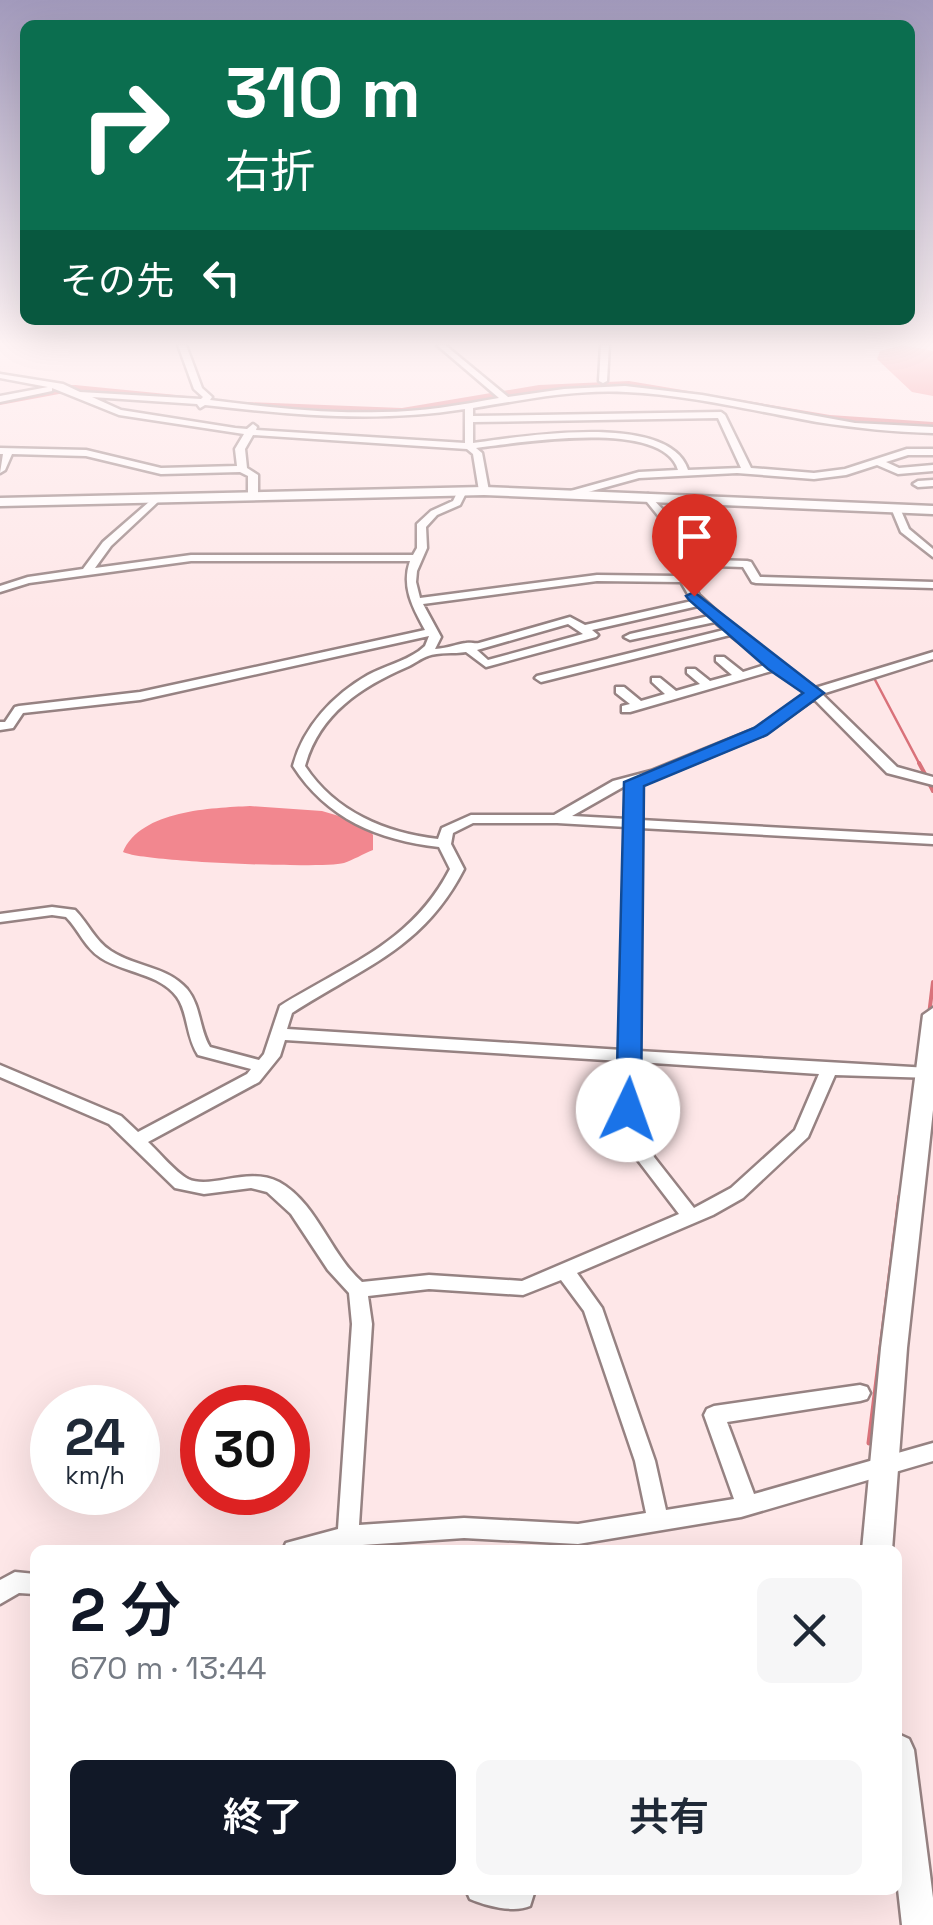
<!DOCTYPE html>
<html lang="ja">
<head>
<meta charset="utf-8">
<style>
	:root { --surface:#fff; --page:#f6f6f7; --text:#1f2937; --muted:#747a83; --accent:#111827 }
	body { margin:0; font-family:"Space Grotesk","Noto Sans JP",sans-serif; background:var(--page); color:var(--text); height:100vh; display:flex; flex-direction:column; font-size:38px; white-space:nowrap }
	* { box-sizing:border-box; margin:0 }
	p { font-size:32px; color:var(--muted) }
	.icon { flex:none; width:55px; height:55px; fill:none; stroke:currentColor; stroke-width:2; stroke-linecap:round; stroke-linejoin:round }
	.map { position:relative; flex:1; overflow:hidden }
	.details { position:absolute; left:30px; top:1545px; width:872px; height:350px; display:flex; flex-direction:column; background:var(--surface); border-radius:15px; box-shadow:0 10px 40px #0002 }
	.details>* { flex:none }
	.guide { position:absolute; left:20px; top:20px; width:895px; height:305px; border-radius:15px; box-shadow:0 10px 40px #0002; background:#0b6e4f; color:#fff; overflow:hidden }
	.speed { position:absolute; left:30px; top:1385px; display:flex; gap:20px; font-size:50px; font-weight:700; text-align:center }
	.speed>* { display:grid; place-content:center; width:130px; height:130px; border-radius:50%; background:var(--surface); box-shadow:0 10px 40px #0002; line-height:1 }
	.speed small { font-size:25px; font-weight:400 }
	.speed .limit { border:15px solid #d22; background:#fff; color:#111 }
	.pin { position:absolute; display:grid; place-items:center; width:85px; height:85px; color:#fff; margin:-102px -42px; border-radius:50% 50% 50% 0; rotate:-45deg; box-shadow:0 0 10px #0007 }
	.pin .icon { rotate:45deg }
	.me { position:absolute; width:110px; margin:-55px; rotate:3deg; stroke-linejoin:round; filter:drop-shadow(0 0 8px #0008) }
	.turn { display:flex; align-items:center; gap:35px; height:210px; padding:0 40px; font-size:45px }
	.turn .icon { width:130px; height:130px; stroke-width:2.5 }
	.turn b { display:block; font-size:70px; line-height:85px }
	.then { display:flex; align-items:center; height:95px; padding:0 40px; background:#0003; gap:20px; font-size:38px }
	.round { display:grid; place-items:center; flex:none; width:105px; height:105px; border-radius:15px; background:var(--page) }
	.headline { display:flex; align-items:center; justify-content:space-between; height:170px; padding:0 40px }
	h1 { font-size:60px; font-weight:600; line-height:75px; color:var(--accent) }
	.button { display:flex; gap:20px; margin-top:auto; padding:20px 40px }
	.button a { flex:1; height:115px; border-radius:15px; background:var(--accent); color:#fff; font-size:40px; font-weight:600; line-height:115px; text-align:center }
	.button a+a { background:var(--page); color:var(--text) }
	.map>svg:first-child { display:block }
	.forest { fill:#f2878f }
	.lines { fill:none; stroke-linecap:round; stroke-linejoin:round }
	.stream-far2 { stroke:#d9727a; stroke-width:2.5 }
	.stream-far1 { stroke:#d9727a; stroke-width:4 }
	.stream { stroke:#d9727a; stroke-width:5 }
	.river { fill:#d9727a; fill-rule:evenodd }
	.minor-casing { stroke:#968282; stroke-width:5 }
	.major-casing { stroke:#968282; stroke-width:5 }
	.minor { fill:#fff; fill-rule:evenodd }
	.major { fill:#fff; fill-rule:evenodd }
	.route { fill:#1a73e8; stroke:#114b97; stroke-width:2.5 }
</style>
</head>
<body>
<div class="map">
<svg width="933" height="1925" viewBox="0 0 933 1925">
	<rect width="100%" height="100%" fill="#fee7e8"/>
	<path class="forest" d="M 903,345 L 933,351 L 933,396 L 912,392 L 877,359 L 880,351 Z
		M 250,806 L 322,811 L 366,824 L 373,835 L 373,850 C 363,854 353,860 344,863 C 321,869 142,862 123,852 C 141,810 212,808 250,806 Z"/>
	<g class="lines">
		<path class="stream-far2" d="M 0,373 L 30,379
			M 64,385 L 88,389
			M 871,671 L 933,652
			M 873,676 L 920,765"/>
		<path class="stream-far1" d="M 919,763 L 926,776
			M 930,785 L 933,791
			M 929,1015 L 933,982"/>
		<path class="stream" d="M 869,1443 L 900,1196"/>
		<path class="river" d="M 629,381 L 830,415 L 933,422 L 933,430 L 830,421 L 629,387 L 539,391 L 402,414 L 246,408 L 240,405 L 246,402 L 402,408 L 539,385 Z
			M 75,385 L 197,397 L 203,400 L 197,403 L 75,391 L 0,405 L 0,399 Z"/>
		<defs>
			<path id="minor" d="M 178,345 L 186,345 L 202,388 L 212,397 L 210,400 C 267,407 324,414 382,412 C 421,412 460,405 499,398 L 437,345 L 445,345 L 508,397 L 564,389 L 625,386 L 702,395 L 855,423 L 933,427 L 933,433 C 894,432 856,428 817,422 C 754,411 691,395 626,392 C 575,389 523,400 473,408 L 473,416 L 721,412 L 725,415 L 751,468 L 814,473 L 845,469 L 907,449 L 933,449 L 933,455 L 908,455 L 886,462 L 899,468 L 933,465 L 933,471 L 898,474 L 877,465 L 846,475 L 814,479 L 737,473 L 639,478 L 570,497 L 567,496 L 567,492 L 639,472 L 678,470 C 663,418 518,443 476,448 L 482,453 L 489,491 L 484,494 L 479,491 L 473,454 L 467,449 L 253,435 L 245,449 L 247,468 L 258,475 L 258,493 L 253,496 L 248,493 L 248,476 L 240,472 L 161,474 L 86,456 L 12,454 L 5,470 L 0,473 L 3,454 L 0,454 L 0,448 L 86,450 L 161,468 L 237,466 L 235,449 L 244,434 L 119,415 L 52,388 L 52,391 L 0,402 L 0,396 L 48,387 L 0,378 L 0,374 L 63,384 L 80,392 L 201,399 L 203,397 L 194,389 ZM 92,397 L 197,404 L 200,408 L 205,405 C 292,415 377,423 465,409 L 465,443 L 256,430 L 257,427 L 253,424 L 247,429 L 235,428 L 121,410 ZM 718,418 L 741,468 L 688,470 C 669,411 520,437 473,443 L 473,422 Z
				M 601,345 L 609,345 L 607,381 L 603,383 L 599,381 Z
				M 933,480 L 933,486 L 918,487 L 913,484 L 918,481 Z
				M 462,488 L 467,491 L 460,505 L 437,515 L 426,527 L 427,548 L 417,571 L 416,582 L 420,598 L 597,575 L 678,576 L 672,562 L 660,518 L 643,497 L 648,494 L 670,517 L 681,559 L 747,561 L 751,562 L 760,577 L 933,582 L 933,588 L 756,583 L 752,582 L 743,567 L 684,565 L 699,595 L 736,629 L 815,688 L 933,652 L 933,659 L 822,694 L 897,767 L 933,777 L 933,785 L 887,773 L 814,699 L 765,734 L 661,777 L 640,782 L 640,820 L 933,836 L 933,844 L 640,828 L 638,1051 L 929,1068 L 933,1070 L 933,1078 L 835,1075 L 808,1137 L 743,1198 L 713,1215 L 577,1273 L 602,1308 L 655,1461 L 666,1510 L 734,1499 L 704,1415 L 707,1409 L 714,1406 L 860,1385 L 867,1387 L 870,1393 L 867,1399 L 860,1401 L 727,1422 L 754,1494 L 933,1443 L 933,1461 L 741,1517 L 578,1544 L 464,1538 L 348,1546 L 332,1550 L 283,1550 L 286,1543 L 338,1529 L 352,1324 L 349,1293 L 328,1270 L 291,1214 L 267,1192 L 251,1188 L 204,1194 L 175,1188 L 109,1124 L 0,1077 L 0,1065 L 121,1116 L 138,1132 L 247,1074 L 251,1069 L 198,1055 C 186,1037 188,1012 177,997 C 159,973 124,973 101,958 C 85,948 79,930 66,917 L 52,915 L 0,922 L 0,914 L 52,907 L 75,910 C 88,923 95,941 111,951 C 135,967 167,966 187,989 C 201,1006 199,1029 210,1047 L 259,1060 L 264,1054 L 280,1006 C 347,964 411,944 450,869 L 439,847 C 378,840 327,819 293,766 C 303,727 333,695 368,675 C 385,666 403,662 419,651 L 425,646 L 429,636 L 140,700 L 23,713 L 13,728 L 0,730 L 0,722 L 5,722 L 15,707 L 19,706 L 140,692 L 425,630 C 413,608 401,587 410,561 L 191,561 L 29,583 L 0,592 L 0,586 L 28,577 L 83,569 L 103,542 L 157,495 L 162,498 L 160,500 L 111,546 L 95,568 L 191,555 L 413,555 L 417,548 L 417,524 L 431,511 L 453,501 L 459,489 ZM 597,581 L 681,582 L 692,601 L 585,625 L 570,617 L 479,643 C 475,644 471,642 466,643 C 457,644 449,648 435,649 L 441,637 L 423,604 ZM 698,606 L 709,616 L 630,634 L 624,637 L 630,640 L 715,622 L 724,630 L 537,676 L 535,678 L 541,682 L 730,635 L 768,664 L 743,672 L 724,657 L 716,657 L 716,661 L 732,675 L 710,681 L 695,669 L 687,669 L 687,673 L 700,684 L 676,691 L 660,678 L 652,678 L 652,682 L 665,694 L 641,701 L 624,687 L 616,687 L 616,693 L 630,704 L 622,706 L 622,712 L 630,712 L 775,670 L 807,694 L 757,728 L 651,771 L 613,781 L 554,815 L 471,815 L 442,828 L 438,839 C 386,833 335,812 305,766 C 319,714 361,687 407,667 C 414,664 421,658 428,656 C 438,652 454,654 466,652 L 486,667 L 596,637 L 598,635 L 592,630 ZM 568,624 L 583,634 L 488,660 L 477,650 ZM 627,785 L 627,819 L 572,816 L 623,787 ZM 473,823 L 557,823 L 627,827 L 622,1050 L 287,1029 L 292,1013 C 363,967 423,949 464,869 L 451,844 L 453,833 ZM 285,1040 L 622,1061 L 621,1110 L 637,1159 L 679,1214 L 522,1281 L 429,1275 L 362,1282 C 330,1254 317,1203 279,1182 C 247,1166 211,1190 188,1179 C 175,1172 159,1152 148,1142 L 259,1082 L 280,1056 ZM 638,1062 L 819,1074 L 795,1130 L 731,1188 L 694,1208 L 654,1157 L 637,1110 ZM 561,1280 L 584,1311 L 635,1461 L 646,1513 L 578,1524 L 464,1518 L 359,1525 L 372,1324 L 368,1296 L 429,1289 L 523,1295 Z
				M 893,506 L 899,506 L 909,529 L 933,549 L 933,557 L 901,532 L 891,508 Z
				M 15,1572 L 35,1574 L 35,1594 L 19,1593 L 0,1604 L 0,1580 Z
				M 466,1890 L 535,1890 L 530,1906 C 514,1913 486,1906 470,1899 Z"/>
			<path id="major" d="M 484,487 L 933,506 L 933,514 L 484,495 L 0,506 L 0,498 Z
				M 933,1008 L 933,1110 L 907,1348 L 892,1550 L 862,1550 L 881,1348 L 923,1015 Z
				M 898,1734 L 909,1739 L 914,1750 L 933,1898 L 933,1925 L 902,1925 L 898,1889 Z"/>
		</defs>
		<use href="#minor" class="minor-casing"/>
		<use href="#major" class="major-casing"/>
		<use href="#minor" class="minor"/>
		<use href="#major" class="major"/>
	</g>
	<linearGradient id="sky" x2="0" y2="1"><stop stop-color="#a29abc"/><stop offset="0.56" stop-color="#fff4f5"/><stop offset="1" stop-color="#fff4f5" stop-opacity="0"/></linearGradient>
	<rect width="933" height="614" fill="url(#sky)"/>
	<path class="route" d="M 694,592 L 824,693 L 767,735 L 644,786 L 641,1110 L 628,1119 L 616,1110 L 624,782 L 754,728 L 803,693 L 768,669 L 689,600 L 686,596 Z"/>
</svg>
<div class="speed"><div>24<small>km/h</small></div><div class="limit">30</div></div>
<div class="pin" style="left:694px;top:596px;background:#d93025"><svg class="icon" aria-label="arrive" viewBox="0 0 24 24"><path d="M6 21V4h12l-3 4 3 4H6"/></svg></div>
<svg class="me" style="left:628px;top:1110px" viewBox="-20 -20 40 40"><circle r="19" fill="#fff"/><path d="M0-13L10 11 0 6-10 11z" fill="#1a73e8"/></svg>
<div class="guide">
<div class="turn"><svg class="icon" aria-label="right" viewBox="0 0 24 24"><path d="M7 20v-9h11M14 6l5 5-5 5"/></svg><div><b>310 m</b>右折</div></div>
<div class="then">その先<svg class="icon" aria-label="left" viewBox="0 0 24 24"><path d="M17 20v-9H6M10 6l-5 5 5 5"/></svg></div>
</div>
<section class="details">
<div class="headline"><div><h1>2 分</h1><p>670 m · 13:44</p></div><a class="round"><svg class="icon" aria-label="close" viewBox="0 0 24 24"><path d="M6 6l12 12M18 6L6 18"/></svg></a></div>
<div class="button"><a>終了</a><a>共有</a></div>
</section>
</div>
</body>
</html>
